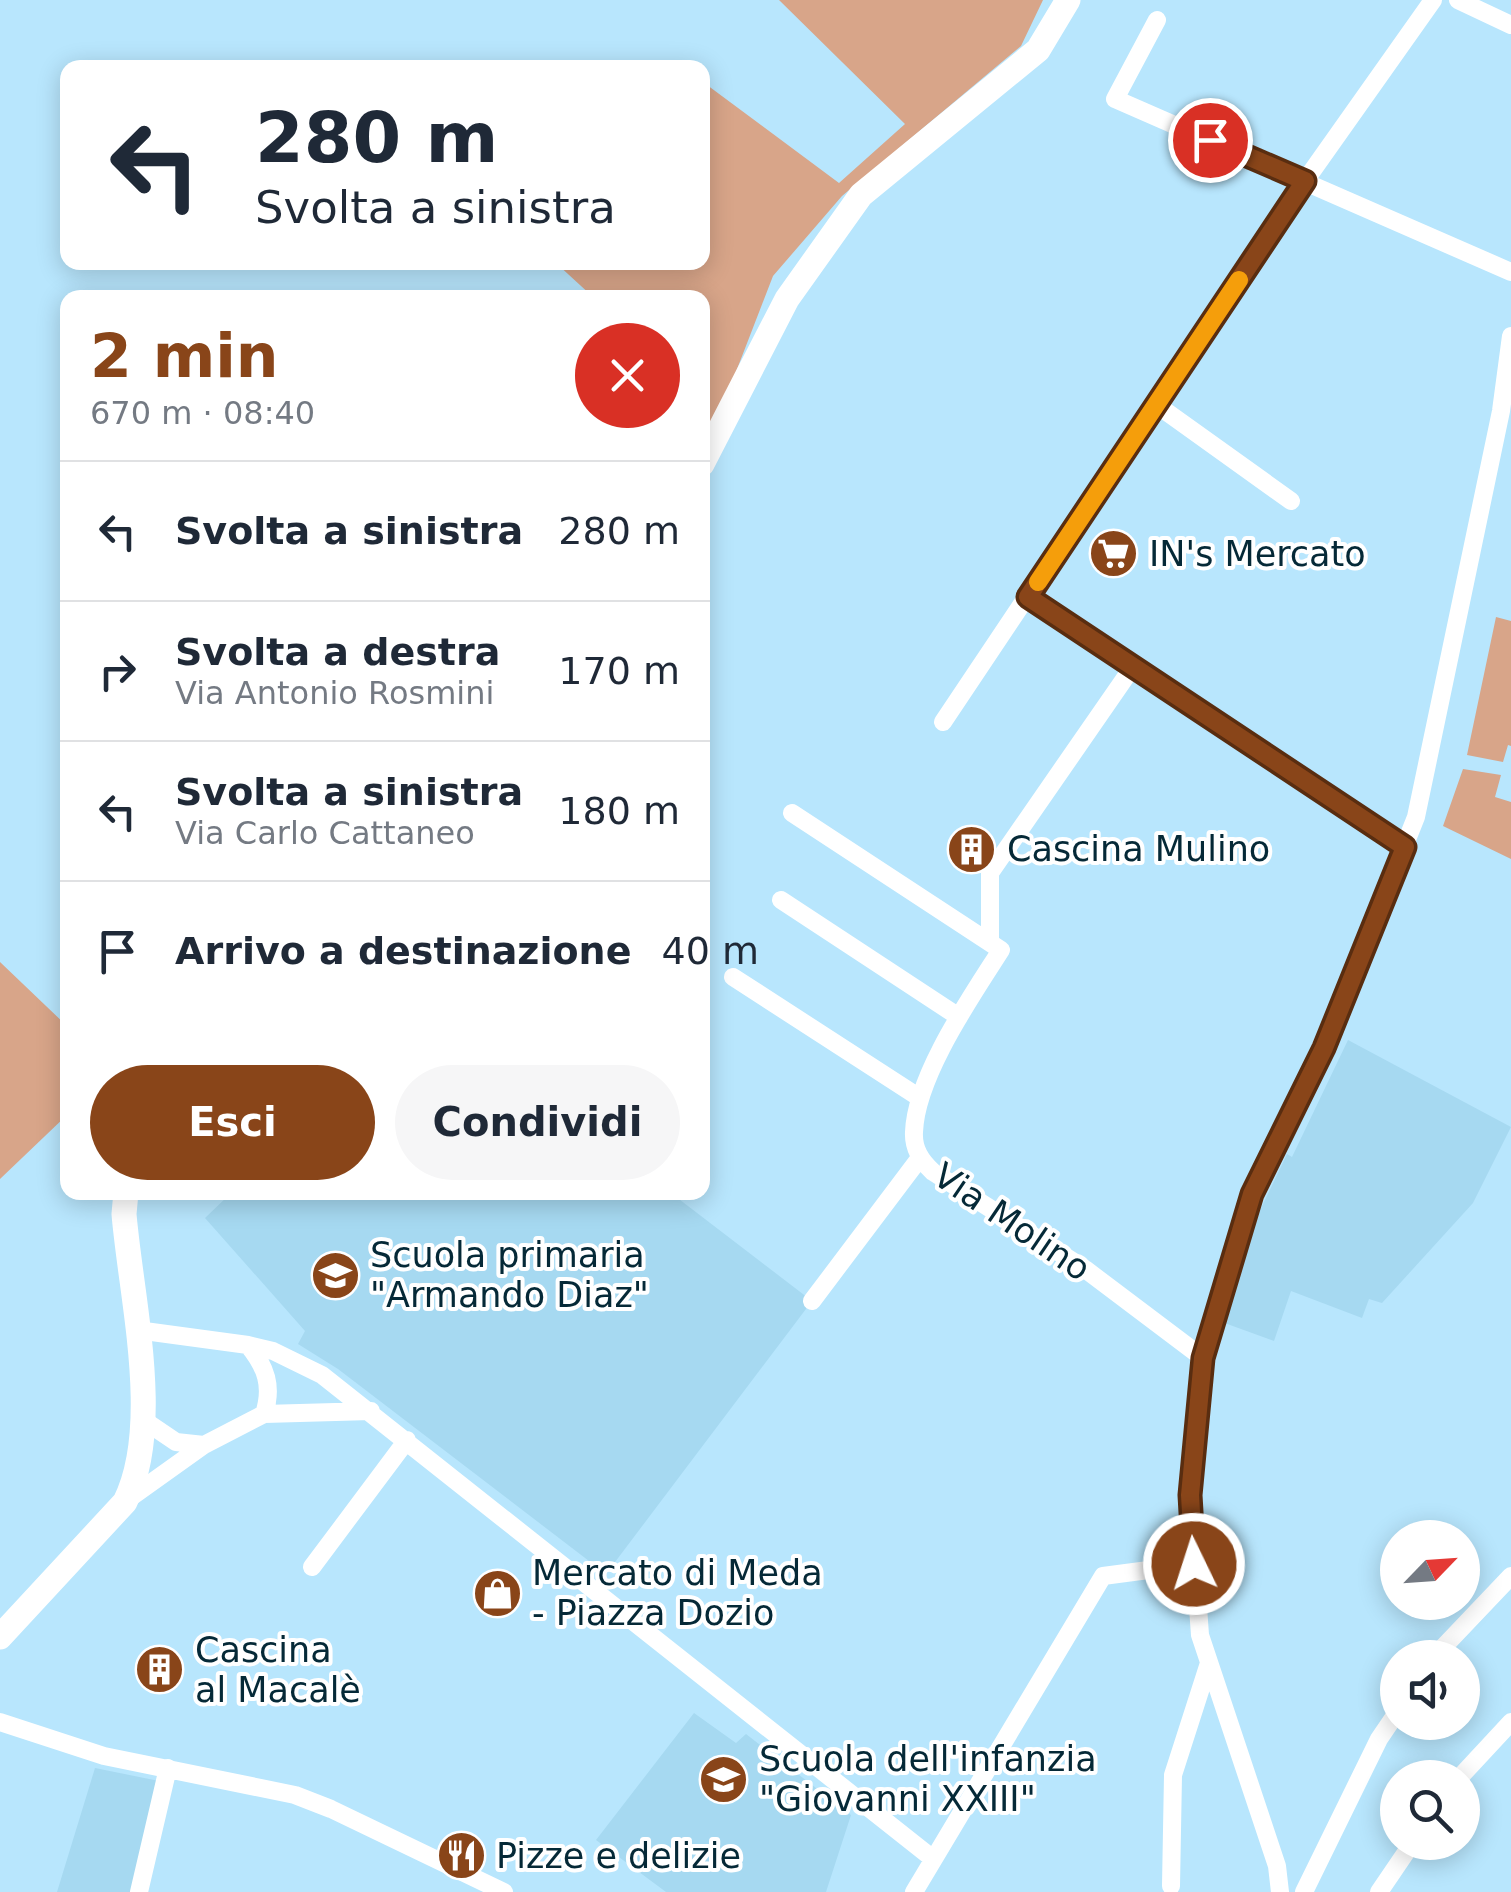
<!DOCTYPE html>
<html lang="it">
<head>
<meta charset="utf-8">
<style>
	:root { --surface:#fff; --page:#f6f6f7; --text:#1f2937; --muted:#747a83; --line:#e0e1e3; --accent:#894519 }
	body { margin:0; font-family:"DejaVu Sans",sans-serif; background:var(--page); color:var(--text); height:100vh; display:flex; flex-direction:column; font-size:38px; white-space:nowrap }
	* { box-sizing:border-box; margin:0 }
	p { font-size:32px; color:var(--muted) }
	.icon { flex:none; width:55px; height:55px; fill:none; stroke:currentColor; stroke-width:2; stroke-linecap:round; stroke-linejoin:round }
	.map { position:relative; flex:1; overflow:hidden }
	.side { position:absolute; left:60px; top:290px; width:650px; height:910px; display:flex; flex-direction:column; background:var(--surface); border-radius:20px; box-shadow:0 5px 25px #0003 }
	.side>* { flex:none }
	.guide { position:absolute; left:60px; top:60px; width:650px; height:210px; border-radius:20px; box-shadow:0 5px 25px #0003; background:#fff; color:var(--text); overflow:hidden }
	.needle { width:65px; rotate:65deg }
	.buttons { position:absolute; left:1380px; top:1520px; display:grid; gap:20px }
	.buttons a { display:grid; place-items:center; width:100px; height:100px; border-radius:50%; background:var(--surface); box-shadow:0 5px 25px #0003; font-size:50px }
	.pin { position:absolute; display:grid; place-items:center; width:85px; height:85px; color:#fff; margin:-42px; border:5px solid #fff; border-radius:50%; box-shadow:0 2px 10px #0007 }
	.me { position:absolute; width:110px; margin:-55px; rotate:356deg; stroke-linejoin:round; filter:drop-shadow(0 0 8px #0008) }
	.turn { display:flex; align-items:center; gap:35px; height:210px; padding:0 30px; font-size:45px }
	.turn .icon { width:130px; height:130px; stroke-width:2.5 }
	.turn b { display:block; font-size:70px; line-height:85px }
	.round { display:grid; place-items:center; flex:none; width:105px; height:105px; border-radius:52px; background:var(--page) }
	.overview { display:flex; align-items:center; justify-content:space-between; height:170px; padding:0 30px }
	h1 { font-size:60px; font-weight:600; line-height:75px; color:var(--accent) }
	.button { display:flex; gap:20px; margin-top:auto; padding:20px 30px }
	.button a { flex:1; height:115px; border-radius:60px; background:var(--accent); color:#fff; font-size:40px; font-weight:600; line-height:115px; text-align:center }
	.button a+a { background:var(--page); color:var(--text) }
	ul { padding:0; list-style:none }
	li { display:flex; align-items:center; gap:30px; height:140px; padding:0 30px; border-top:2px solid var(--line) }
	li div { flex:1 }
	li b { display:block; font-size:38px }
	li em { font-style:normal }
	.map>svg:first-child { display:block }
	.built { fill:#a6d9f1 }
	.green { fill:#d8a589 }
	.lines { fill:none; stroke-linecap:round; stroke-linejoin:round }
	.street { stroke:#fff; stroke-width:18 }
	.secondary { stroke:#fff; stroke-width:25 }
	.route-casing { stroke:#592d10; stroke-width:25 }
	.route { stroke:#894519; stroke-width:18 }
	.slow { stroke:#f59e0b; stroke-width:18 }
	.labels { text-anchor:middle; stroke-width:8; stroke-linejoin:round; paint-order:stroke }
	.poi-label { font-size:35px; fill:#052937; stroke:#fff; text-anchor:start }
	.street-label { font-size:35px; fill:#052937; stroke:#fff }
</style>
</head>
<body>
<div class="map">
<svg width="1511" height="1892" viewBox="0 0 1511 1892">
	<rect width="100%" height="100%" fill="#b8e6fd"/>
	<path class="built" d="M 1348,1040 L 1511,1127 L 1473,1203 L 1382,1303 L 1369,1299 L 1362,1318 L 1291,1291 L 1274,1341 L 1219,1321 L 1239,1254 L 1287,1154 L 1292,1157 Z
		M 231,1193 L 671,1193 L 812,1301 L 606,1574 L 338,1369 L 298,1344 L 305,1331 L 205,1218 Z
		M 694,1713 L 736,1743 L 746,1734 L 851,1815 L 826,1892 L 666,1892 L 596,1840 Z
		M 95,1768 L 159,1781 L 135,1892 L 57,1892 Z"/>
	<path class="green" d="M 779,0 L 1043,0 L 1021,46 L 842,196 L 773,276 L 722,408 L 703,442 L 702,298 L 593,297 L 556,263 L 702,262 L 703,82 L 839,183 L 905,124 Z
		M 1496,617 L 1511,621 L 1511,746 L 1508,745 L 1503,762 L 1467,755 Z
		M 1463,769 L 1501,775 L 1495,797 L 1511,802 L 1511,859 L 1443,826 Z
		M 0,962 L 68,1027 L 67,1115 L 0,1179 Z"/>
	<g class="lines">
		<path class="street" d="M 1458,0 L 1511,25
			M 1157,20 L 1115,99 L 1511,272
			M 1157,405 L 1291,501
			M 1028,597 L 1405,847
			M 943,722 L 1305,181 L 1433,0
			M 792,813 L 1001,950 C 971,997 916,1076 914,1132 C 913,1149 921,1161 933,1172 L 1085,1269 L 1203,1358
			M 781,900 L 959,1017
			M 990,943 L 990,873 L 1134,665
			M 733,977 L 920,1098
			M 812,1301 L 919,1159
			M 137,1330 L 248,1345 L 273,1351 L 322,1375 L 932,1858
			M 248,1345 C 266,1367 273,1386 264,1414
			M 142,1419 L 176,1442 L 204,1445
			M 127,1500 L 204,1445 L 264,1414 L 371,1411
			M 312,1567 L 407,1440
			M 1433,1658 L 1511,1576
			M 0,1722 L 104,1756 L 295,1795 L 331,1809 L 504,1892
			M 1459,1778 L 1511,1722
			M 1171,1886 L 1173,1775 L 1209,1663
			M 139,1892 L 168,1768
			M 914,1892 L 1103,1576 L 1194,1564
			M 1280,1892 L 1277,1866 L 1200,1635 L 1190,1495 L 1203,1358 L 1252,1194 L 1324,1048 L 1416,817 L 1501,411 L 1511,336
			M 1304,1892 L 1379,1739 L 1398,1711
			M 1379,1892 L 1413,1842"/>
		<path class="secondary" d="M 702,464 L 787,299 L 861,195 L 1038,50 L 1068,0
			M 0,1637 L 125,1502 C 163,1426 131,1298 124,1214 L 126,1192"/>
	</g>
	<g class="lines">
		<defs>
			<path id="route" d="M 1194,1564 L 1190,1495 L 1203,1358 L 1252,1194 L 1324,1048 L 1405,847 L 1028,597 L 1305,181 L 1210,140"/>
		</defs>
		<use href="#route" class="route-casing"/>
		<use href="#route" class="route"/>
		<path class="slow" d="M 1038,582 L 1239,280"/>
	</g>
	<defs>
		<symbol id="supermarket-disc" viewBox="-11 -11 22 22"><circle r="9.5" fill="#894519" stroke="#fff"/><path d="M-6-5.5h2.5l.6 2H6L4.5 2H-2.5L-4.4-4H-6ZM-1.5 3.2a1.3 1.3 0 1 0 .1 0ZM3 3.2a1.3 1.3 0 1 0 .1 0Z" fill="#fff"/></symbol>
		<symbol id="building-disc" viewBox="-11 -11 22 22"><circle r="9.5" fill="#894519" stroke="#fff"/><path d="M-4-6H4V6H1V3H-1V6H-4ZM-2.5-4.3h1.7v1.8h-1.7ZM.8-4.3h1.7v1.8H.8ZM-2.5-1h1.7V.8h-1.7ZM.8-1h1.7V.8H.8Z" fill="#fff"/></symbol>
		<symbol id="school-disc" viewBox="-11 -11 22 22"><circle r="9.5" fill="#894519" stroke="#fff"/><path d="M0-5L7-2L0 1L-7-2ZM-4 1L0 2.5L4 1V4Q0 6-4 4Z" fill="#fff"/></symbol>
		<symbol id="shop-disc" viewBox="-11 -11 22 22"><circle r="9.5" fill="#894519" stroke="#fff"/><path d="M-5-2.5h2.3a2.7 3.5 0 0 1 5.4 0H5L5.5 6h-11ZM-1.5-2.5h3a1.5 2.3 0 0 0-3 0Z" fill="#fff"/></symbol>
		<symbol id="restaurant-disc" viewBox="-11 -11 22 22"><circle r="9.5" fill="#894519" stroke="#fff"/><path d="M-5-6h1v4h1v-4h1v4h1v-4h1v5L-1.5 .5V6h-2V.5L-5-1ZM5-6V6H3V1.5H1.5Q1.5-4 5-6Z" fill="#fff"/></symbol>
	</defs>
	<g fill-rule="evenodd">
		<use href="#supermarket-disc" x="1086" y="526" width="55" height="55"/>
		<use href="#building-disc" x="944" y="822" width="55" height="55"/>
		<use href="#school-disc" x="308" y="1248" width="55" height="55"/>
		<use href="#shop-disc" x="470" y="1566" width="55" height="55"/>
		<use href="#building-disc" x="132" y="1642" width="55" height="55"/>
		<use href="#school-disc" x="696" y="1752" width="55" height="55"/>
		<use href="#restaurant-disc" x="434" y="1828" width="55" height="55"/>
	</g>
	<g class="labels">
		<g class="poi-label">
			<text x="1149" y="566">IN's Mercato</text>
			<text x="1007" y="861">Cascina Mulino</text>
			<text x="370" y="1267">Scuola primaria<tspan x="370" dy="40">"Armando Diaz"</tspan></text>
			<text x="532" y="1585">Mercato di Meda<tspan x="532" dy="40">- Piazza Dozio</tspan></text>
			<text x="195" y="1662">Cascina<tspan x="195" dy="40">al Macalè</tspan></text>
			<text x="759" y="1771">Scuola dell'infanzia<tspan x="759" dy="40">"Giovanni XXIII"</tspan></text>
			<text x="496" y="1868">Pizze e delizie</text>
		</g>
		<g class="street-label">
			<text transform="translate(1012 1222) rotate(34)" y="12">Via Molino</text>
		</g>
	</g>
</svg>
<div class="buttons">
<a><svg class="needle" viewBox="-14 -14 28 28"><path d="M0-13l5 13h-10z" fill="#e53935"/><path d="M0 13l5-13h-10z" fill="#747a83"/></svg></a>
<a><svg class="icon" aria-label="sound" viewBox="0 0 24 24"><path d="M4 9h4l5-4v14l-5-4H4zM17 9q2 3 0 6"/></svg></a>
<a><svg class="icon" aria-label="search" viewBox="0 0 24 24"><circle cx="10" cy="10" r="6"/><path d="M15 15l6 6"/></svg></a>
</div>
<div class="pin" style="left:1210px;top:140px;background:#d93025"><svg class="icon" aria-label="arrive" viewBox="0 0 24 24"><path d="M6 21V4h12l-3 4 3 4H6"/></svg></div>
<svg class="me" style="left:1194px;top:1564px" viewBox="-20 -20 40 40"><circle r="17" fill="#894519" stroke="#fff" stroke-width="3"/><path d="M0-11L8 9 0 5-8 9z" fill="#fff"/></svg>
<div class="guide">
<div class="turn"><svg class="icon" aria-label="left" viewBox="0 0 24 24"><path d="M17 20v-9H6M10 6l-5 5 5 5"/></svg><div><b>280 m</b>Svolta a sinistra</div></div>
</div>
<section class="side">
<div class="overview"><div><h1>2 min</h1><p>670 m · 08:40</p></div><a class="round" style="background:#d93025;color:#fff"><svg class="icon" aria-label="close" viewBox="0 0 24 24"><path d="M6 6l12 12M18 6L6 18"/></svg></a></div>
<ul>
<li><svg class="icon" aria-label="left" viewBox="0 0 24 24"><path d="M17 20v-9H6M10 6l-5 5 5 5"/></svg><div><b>Svolta a sinistra</b></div><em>280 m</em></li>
<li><svg class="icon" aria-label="right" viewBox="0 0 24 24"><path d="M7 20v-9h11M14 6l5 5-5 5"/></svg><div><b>Svolta a destra</b><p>Via Antonio Rosmini</p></div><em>170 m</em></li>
<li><svg class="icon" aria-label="left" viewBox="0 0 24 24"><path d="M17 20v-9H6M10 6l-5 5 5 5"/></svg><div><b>Svolta a sinistra</b><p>Via Carlo Cattaneo</p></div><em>180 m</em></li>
<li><svg class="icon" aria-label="arrive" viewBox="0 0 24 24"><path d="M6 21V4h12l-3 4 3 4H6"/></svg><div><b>Arrivo a destinazione</b></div><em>40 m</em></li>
</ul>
<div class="button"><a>Esci</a><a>Condividi</a></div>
</section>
</div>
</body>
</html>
